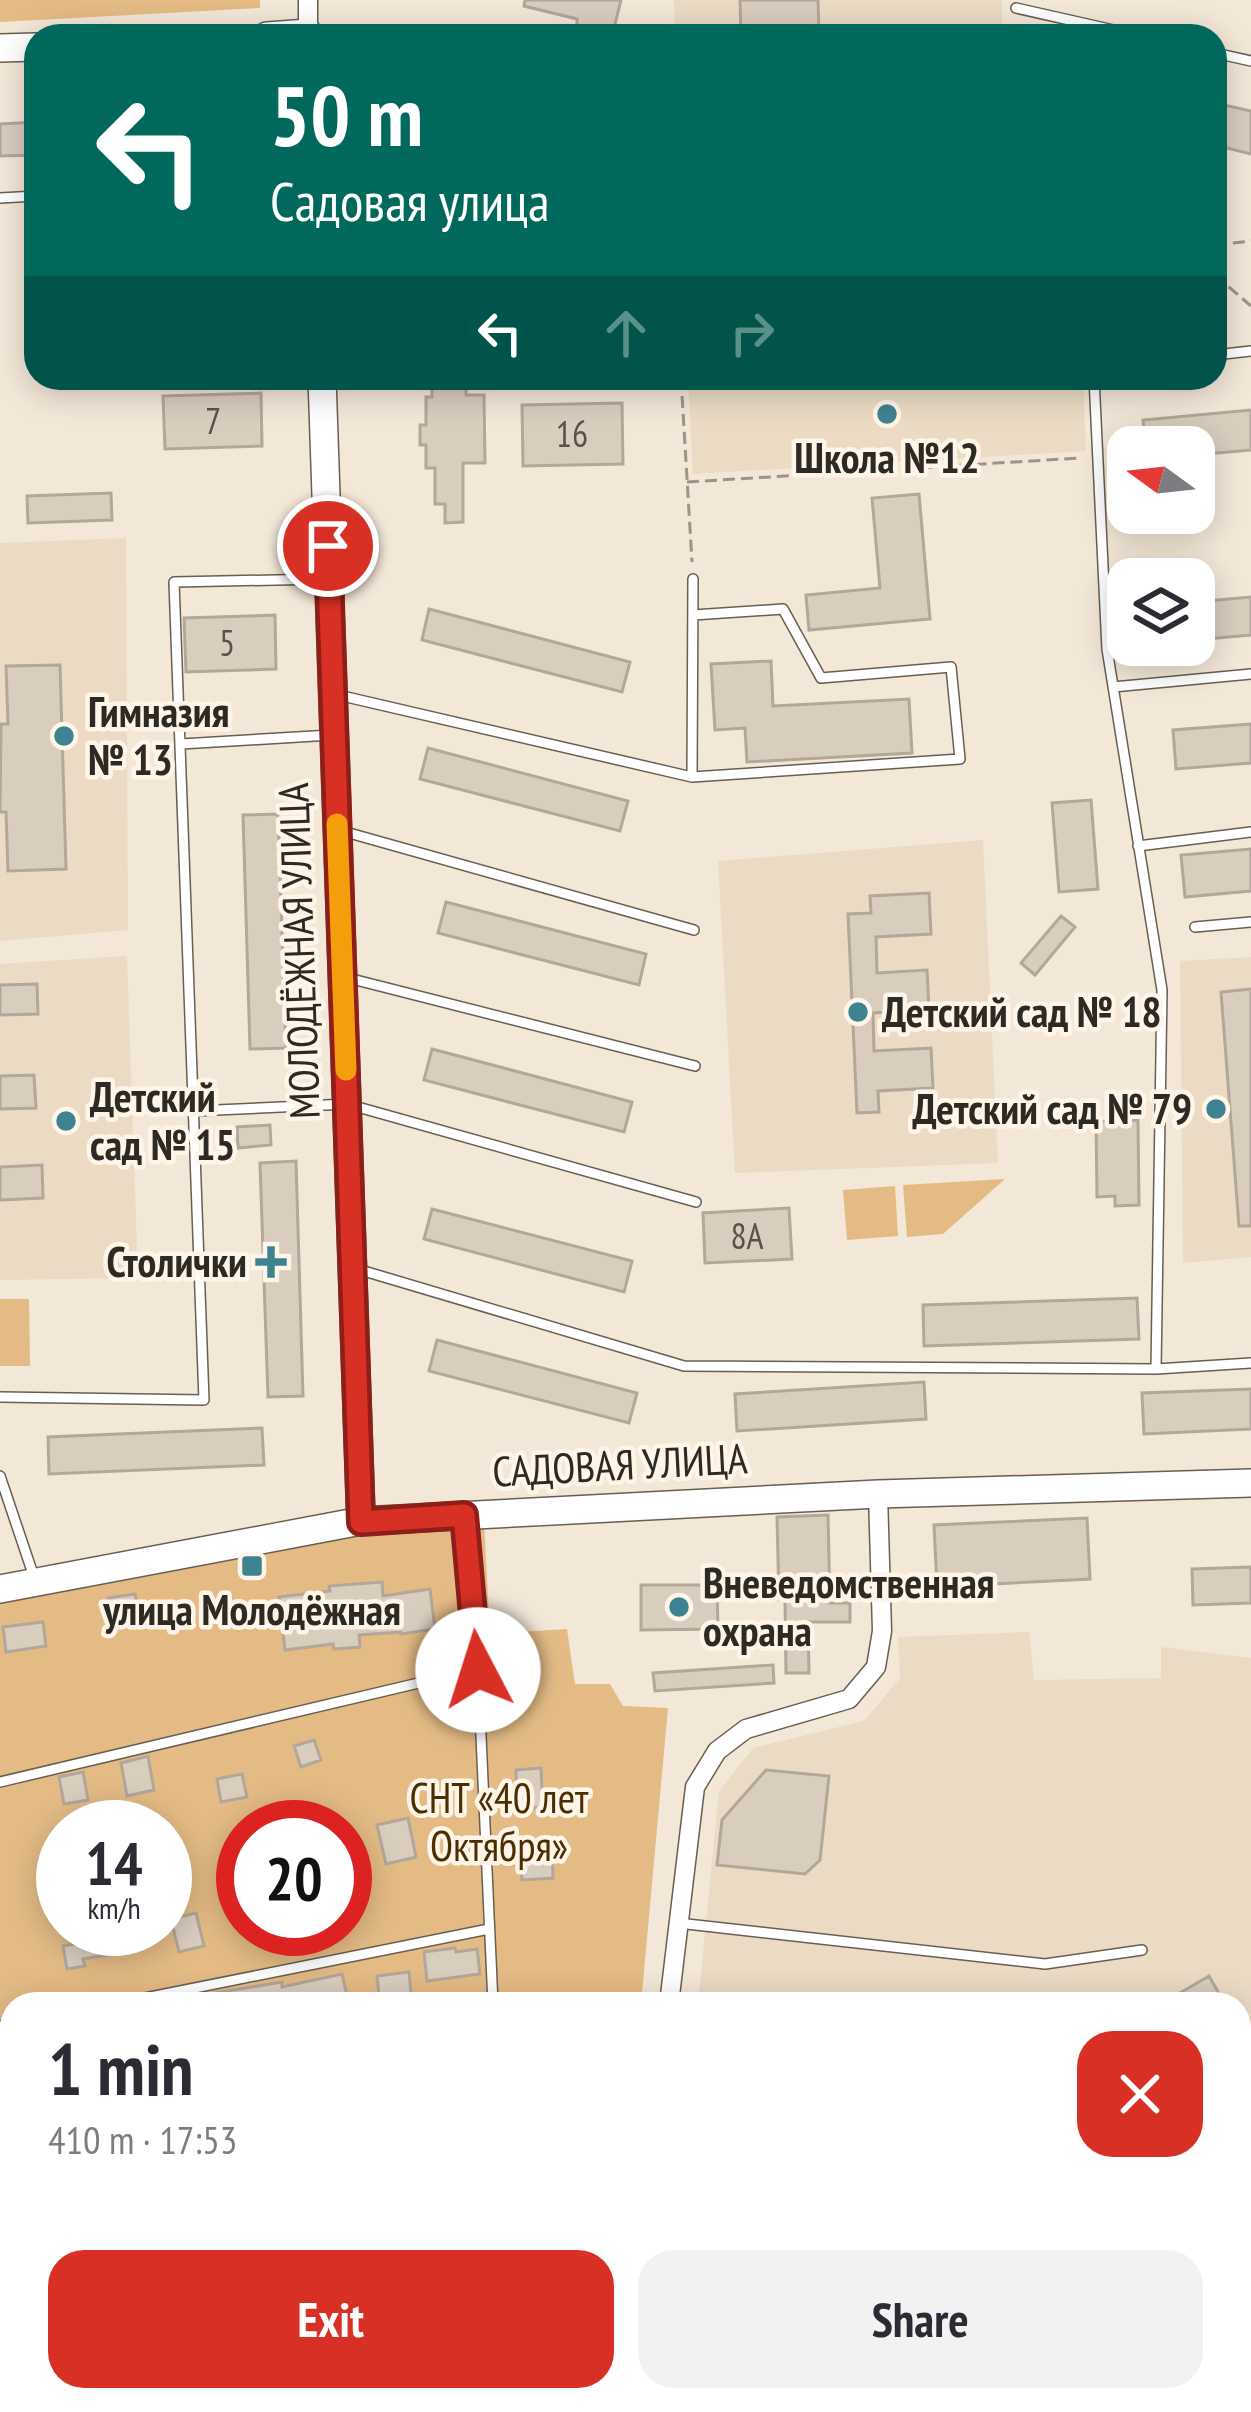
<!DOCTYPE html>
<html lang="en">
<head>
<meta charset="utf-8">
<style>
	:root { --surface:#fff; --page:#f2f2f3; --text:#2b2b33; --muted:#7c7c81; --accent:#d93025 }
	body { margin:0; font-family:"PT Sans Narrow",sans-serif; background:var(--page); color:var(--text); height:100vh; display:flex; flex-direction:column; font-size:45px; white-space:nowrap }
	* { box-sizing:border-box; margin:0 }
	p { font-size:39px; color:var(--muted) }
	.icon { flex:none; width:66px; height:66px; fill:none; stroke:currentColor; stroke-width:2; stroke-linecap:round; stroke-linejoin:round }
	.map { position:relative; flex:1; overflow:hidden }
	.drawer { position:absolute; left:0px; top:1992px; width:1251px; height:420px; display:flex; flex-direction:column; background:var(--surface); border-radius:36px 36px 0 0; box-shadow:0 6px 30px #0003 }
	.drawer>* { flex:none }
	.banner { position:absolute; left:24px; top:24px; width:1203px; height:366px; border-radius:36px; box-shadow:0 6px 30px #0003; background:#00695c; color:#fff; overflow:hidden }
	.needle { width:78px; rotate:285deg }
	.fabs { position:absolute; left:1107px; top:426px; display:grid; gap:24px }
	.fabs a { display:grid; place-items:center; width:108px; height:108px; border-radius:24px; background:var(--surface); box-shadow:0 6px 30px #0003; font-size:60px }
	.speed { position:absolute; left:36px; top:1800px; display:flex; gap:24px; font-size:60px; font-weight:700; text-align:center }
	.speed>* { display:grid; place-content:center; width:156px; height:156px; border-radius:50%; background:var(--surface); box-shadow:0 6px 30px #0003; line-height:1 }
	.speed small { font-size:30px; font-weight:400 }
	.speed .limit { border:18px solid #d22; background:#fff; color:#111 }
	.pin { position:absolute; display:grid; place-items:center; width:102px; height:102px; color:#fff; margin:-51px; border:6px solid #fff; border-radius:50%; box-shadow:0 3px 12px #0007 }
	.me { position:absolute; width:132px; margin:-66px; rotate:355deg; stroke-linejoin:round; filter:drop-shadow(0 0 9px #0008) }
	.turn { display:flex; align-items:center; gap:42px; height:252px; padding:0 48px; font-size:54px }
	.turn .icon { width:156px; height:156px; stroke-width:2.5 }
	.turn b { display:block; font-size:84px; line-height:102px }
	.lanes { display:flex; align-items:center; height:114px; padding:0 48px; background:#0003; justify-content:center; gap:60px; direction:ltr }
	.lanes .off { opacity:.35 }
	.round { display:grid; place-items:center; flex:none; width:126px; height:126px; border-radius:36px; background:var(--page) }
	.summary { display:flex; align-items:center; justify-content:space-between; height:204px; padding:0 48px }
	h1 { font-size:72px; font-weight:700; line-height:90px }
	.action { display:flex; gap:24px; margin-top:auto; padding:24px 48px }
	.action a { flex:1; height:138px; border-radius:36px; background:var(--accent); color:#fff; font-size:48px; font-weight:700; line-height:138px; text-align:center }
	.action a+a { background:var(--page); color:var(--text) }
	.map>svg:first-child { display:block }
	.built { fill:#ebdbc5 }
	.green { fill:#e4bb85; fill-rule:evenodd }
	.building { fill:#d9cdbe; stroke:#b2a799; stroke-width:3 }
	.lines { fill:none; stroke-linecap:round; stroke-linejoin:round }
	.lane-casing { stroke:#685e51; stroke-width:12 }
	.street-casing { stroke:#685e51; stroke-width:21 }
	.secondary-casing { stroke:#685e51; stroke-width:30 }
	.path { stroke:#9c9489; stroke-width:3; stroke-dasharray:12 6; stroke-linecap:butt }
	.lane { stroke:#fff; stroke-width:9 }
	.street { stroke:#fff; stroke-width:18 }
	.secondary { stroke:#fff; stroke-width:27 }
	.route-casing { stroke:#8d1f18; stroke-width:30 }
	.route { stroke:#d93025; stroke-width:21 }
	.slow { stroke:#f59e0b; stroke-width:21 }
	.poi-dot { fill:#3e8490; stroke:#fef4e8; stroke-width:4.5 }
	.labels { text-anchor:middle; stroke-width:9; stroke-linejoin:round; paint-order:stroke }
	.number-label { font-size:36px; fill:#58524a }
	.poi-label { font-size:42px; font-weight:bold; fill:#2d2923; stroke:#fef4e8; text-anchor:start }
	.street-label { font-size:42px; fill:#2d2923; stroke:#fef4e8 }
	.park-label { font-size:42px; fill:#4a2e00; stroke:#fef4e8 }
</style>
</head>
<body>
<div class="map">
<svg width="1251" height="2412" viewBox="0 0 1251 2412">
	<rect width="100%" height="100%" fill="#f3e7d8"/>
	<path class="built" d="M 674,0 L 1002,0 L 1002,27 L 991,36 L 675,36 Z
		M 688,378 L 1083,378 L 1086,451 L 693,474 Z
		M 126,538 L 128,930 L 0,941 L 0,543 Z
		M 983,840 L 998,1163 L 735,1173 L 718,861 Z
		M 127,956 L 138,1278 L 0,1280 L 0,964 Z
		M 1251,957 L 1251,1257 L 1183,1263 L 1180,961 Z
		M 1029,1632 L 1034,1680 L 1161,1678 L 1161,1647 L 1251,1658 L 1251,2412 L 642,2412 L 643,2400 L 1239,2400 L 1239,2004 L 698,2004 L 719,1791 L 753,1748 L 864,1721 L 900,1678 L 898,1637 Z"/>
	<path class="green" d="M 0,0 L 260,0 L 260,8 L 0,22 Z
		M 1005,1179 L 943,1234 L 907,1237 L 903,1185 Z
		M 895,1186 L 898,1236 L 847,1240 L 843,1190 Z
		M 0,1299 L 29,1299 L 30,1366 L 0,1366 Z
		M 484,1522 L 490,1634 L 567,1629 L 575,1684 L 610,1684 L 623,1706 L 668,1708 L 641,2004 L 12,2004 L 12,2400 L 605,2400 L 604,2412 L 0,2412 L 0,1603 L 364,1534 ZM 63,1827 L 165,1827 L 165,1929 L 63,1929 ZM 243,1827 L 345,1827 L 345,1929 L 243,1929 Z"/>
	<path class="building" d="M 525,0 L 621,0 L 612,36 L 577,36 L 577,19 L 524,6 Z
		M 740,0 L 818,0 L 819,35 L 741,36 Z
		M 1215,103 L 1251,111 L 1251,154 L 1215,145 Z
		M 36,122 L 36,155 L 0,156 L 0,124 Z
		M 432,378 L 466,378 L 466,395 L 484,395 L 485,463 L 463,463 L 463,522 L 445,523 L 445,504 L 435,504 L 435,468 L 426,468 L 426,445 L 420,445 L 420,425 L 426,425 L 426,397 L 432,397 Z
		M 261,393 L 262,446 L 165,449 L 163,396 Z
		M 622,403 L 623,464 L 523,466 L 522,405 Z
		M 1251,410 L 1251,450 L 1194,455 L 1194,447 L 1145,447 L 1143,420 Z
		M 111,493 L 112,520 L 28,523 L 27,496 Z
		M 919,494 L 930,619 L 809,630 L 806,595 L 880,588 L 872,498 Z
		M 1251,597 L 1251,635 L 1194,640 L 1194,602 Z
		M 429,609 L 630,662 L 622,692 L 422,640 Z
		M 275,615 L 276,669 L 186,672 L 184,618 Z
		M 771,661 L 773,706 L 909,699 L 912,753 L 747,762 L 745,728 L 715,730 L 711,664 Z
		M 60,665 L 66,869 L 8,871 L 6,812 L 0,812 L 1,724 L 8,724 L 6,666 Z
		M 1251,724 L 1251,763 L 1176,769 L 1173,730 Z
		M 428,748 L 628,801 L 620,831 L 420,779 Z
		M 1091,800 L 1098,889 L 1059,892 L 1052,803 Z
		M 278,814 L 286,1048 L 250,1049 L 243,815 Z
		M 1251,849 L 1251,891 L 1185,897 L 1181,855 Z
		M 929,893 L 931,934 L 876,937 L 877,973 L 927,970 L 929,1010 L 873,1013 L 874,1051 L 931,1048 L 933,1088 L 878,1091 L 879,1112 L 857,1113 L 848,914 L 871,913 L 870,896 Z
		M 446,902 L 646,954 L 639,985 L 438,933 Z
		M 1061,916 L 1075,927 L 1035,975 L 1021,963 Z
		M 37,984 L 38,1014 L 0,1015 L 0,985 Z
		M 1251,989 L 1251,1226 L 1239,1226 L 1221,992 Z
		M 432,1049 L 632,1102 L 624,1132 L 424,1080 Z
		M 34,1075 L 36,1108 L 0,1109 L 0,1076 Z
		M 1138,1120 L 1139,1205 L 1115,1206 L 1115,1196 L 1097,1197 L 1096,1122 Z
		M 270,1125 L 271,1145 L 238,1148 L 237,1127 Z
		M 296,1161 L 303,1396 L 268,1397 L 260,1163 Z
		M 42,1165 L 43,1198 L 0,1200 L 0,1167 Z
		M 789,1208 L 792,1259 L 705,1263 L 703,1213 Z
		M 432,1209 L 632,1261 L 624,1292 L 424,1239 Z
		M 1137,1298 L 1139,1339 L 924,1346 L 923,1305 Z
		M 437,1340 L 637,1393 L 629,1423 L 429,1371 Z
		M 924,1382 L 926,1419 L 737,1431 L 735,1394 Z
		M 1251,1389 L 1251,1429 L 1144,1434 L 1142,1393 Z
		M 262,1428 L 264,1465 L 49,1474 L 48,1437 Z
		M 828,1515 L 830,1603 L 850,1603 L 850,1622 L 808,1622 L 809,1673 L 786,1673 L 785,1599 L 779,1599 L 777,1517 Z
		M 1087,1518 L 1090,1579 L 937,1587 L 934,1525 Z
		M 1251,1567 L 1251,1603 L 1193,1605 L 1192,1569 Z
		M 382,1582 L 383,1596 L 430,1589 L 435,1629 L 401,1634 L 401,1632 L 359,1635 L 360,1647 L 334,1649 L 333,1644 L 285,1650 L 279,1597 L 330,1591 L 329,1586 Z
		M 641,1585 L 717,1585 L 718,1629 L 641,1630 Z
		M 135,1594 L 140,1621 L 112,1626 L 108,1598 Z
		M 43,1622 L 46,1646 L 6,1652 L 3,1627 Z
		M 773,1665 L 774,1683 L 655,1691 L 653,1673 Z
		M 314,1740 L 321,1760 L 301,1767 L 294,1746 Z
		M 148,1756 L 154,1790 L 127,1796 L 121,1763 Z
		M 541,1768 L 542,1792 L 548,1792 L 549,1807 L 526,1808 L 526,1798 L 517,1799 L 516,1770 Z
		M 766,1770 L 829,1776 L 820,1860 L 805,1874 L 717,1865 L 722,1820 Z
		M 83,1772 L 88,1800 L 64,1804 L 59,1777 Z
		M 242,1774 L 247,1797 L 221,1802 L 217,1779 Z
		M 408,1818 L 416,1857 L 386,1864 L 377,1825 Z
		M 552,1847 L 553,1878 L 522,1880 L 520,1848 Z
		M 196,1913 L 204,1946 L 179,1952 L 171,1919 Z
		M 106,1929 L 134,1929 L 137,1950 L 83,1959 L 85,1966 L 67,1969 L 63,1946 L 108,1938 Z
		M 455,1948 L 456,1952 L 477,1949 L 480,1974 L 427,1981 L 424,1952 Z
		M 409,1972 L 412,2004 L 380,2004 L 377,1976 Z
		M 342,1974 L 349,2004 L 312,2004 L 310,1997 L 260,2004 L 204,2004 L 203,1995 L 282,1982 L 282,1987 Z
		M 1209,1976 L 1225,2004 L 1161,2004 Z"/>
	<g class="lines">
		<defs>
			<path id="lane" d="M 1016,8 L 1140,36
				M 1215,53 L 1251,61
				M 0,198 L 36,196
				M 1215,355 L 1251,351
				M 1094,378 L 1107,649 L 1162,990 L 1156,1369
				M 1113,687 L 1251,674
				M 338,695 L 692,777 L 960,759 L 951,667 L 821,678 L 783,609 L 693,615
				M 181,744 L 331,735
				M 692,777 L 693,579
				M 342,831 L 694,930
				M 1138,846 L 1251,832
				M 1195,927 L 1251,922
				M 348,978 L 695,1066
				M 194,1111 L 347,1104 L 696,1202
				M 357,1269 L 684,1366 L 1156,1369 L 1251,1363
				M 0,1397 L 204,1400 L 174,582 L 322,579
				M 0,1476 L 34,1577
				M 464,1521 L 478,1669 L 493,2004
				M 0,1782 L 478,1669
				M 678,1923 L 1045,1964 L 1142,1950
				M 115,2004 L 489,1929
				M 728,2004 L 729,2001 L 748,2004
				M 0,2026 L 12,2024
				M 0,2218 L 12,2218
				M 0,2396 L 12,2391
				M 507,2400 L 507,2412
				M 670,2412 L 672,2400"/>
			<path id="street" d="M 308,33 L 308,0
				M 669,2004 L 695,1787 L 717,1751 L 746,1729 L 849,1699 L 876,1667 L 882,1631 L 878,1494
				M 620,2412 L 622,2400"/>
			<path id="secondary" d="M 267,36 L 308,33 L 308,36
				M 0,48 L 36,47
				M 322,378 L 361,1521
				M 0,1589 L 361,1521 L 878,1494 L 1251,1483"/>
		</defs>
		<use href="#lane" class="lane-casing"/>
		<use href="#street" class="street-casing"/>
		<use href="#secondary" class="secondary-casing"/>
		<path class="path" d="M 1004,36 L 1011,22
			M 1215,245 L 1251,241
			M 1215,275 L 1251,306
			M 681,378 L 692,562
			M 687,482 L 1080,458"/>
		<use href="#lane" class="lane"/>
		<use href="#street" class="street"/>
		<use href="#secondary" class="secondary"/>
	</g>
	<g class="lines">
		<defs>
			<path id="route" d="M 328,546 L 361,1522 L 464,1515 L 478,1670"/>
		</defs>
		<use href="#route" class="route-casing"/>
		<use href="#route" class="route"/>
		<path class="slow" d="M 337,824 L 346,1070"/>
	</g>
	<g class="poi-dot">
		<circle cx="887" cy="414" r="12"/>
		<circle cx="64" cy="736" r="12"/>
		<circle cx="858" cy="1012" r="12"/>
		<circle cx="1216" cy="1109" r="12"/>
		<circle cx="66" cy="1121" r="12"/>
		<path d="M265 1244h12v12h12v12h-12v12h-12v-12h-12v-12h12z"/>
		<rect x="240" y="1554" width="24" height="24" rx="6"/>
		<circle cx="679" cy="1607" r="12"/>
	</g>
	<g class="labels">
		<g class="number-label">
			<text x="213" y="434">7</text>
			<text x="572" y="447">16</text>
			<text x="227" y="656">5</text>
			<text x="747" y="1249">8А</text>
		</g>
		<g class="poi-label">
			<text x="887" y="473" text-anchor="middle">Школа №12</text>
			<text x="88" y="727">Гимназия<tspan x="88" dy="48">№ 13</tspan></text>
			<text x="882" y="1027">Детский сад № 18</text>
			<text x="90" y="1112">Детский<tspan x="90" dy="48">сад № 15</tspan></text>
			<text x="1192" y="1124" text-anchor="end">Детский сад № 79</text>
			<text x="247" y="1277" text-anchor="end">Столички</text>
			<text x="703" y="1598">Вневедомственная<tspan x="703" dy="48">охрана</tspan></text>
			<text x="252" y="1625" text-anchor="middle">улица Молодёжная</text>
		</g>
		<g class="street-label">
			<text transform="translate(299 951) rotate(-92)" y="15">МОЛОДЁЖНАЯ УЛИЦА</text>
			<text transform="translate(620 1465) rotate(-3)" y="15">САДОВАЯ УЛИЦА</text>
		</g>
		<g class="park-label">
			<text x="499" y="1813">СНТ «40 лет<tspan x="499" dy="48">Октября»</tspan></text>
		</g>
	</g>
</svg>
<div class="fabs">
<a><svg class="needle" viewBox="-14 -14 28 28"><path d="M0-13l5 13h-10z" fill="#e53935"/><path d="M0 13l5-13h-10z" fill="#7c7c81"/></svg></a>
<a><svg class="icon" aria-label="layers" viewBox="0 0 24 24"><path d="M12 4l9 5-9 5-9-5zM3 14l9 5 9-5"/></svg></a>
</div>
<div class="speed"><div>14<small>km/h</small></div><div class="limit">20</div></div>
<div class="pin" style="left:328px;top:546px;background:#d93025"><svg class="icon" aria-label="arrive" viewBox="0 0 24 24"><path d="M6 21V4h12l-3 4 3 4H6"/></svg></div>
<svg class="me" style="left:478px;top:1670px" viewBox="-20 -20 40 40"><circle r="19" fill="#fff"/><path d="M0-13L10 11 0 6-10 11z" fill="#d93025"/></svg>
<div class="banner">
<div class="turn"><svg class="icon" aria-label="left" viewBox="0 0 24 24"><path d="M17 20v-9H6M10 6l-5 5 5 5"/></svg><div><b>50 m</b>Садовая улица</div></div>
<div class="lanes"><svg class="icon" aria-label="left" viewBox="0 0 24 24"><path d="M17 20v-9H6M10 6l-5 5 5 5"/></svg><svg class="icon off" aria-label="ahead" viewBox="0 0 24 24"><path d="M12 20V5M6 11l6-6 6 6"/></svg><svg class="icon off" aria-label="right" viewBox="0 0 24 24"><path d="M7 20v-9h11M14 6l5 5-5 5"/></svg></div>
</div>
<section class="drawer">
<div class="summary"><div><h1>1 min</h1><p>410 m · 17:53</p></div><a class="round" style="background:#d93025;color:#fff"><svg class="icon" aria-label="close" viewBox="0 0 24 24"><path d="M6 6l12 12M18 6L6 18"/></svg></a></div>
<div class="action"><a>Exit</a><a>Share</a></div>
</section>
</div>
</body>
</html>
